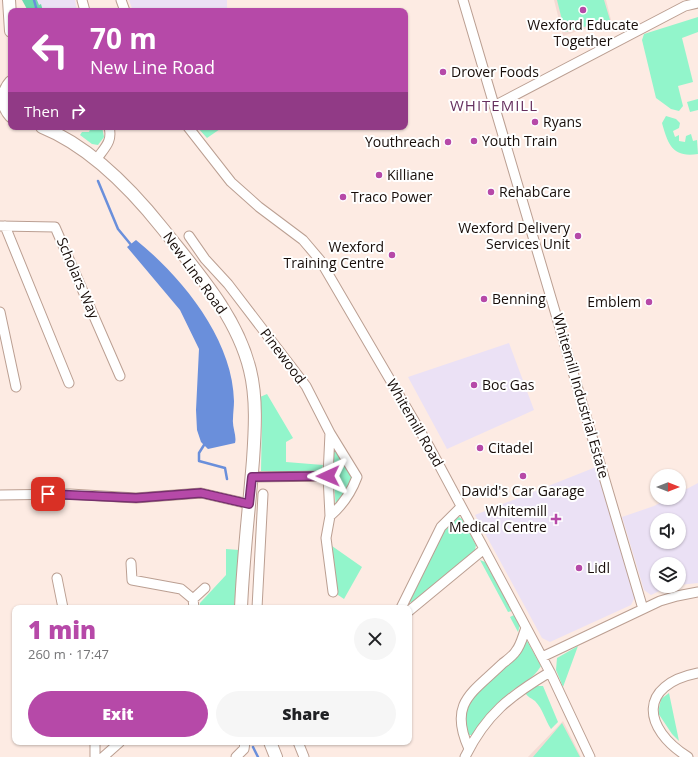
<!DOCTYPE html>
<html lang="en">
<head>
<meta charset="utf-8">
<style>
	:root { --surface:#fff; --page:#f6f6f6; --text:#202124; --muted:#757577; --accent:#b649a8 }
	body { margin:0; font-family:"Open Sans",sans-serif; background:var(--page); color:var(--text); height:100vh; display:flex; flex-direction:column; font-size:15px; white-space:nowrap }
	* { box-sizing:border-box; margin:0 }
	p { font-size:13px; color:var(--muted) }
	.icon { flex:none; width:22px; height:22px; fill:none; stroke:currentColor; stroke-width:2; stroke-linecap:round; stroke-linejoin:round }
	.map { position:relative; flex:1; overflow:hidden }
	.panel { position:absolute; left:12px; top:605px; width:400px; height:140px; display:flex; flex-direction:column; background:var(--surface); border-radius:8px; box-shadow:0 1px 3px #0004 }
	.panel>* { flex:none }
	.guide { position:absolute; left:8px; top:8px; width:400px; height:122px; border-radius:8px; box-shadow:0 1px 3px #0004; background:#b649a8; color:#fff; overflow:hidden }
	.needle { width:26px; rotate:90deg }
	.buttons { position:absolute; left:650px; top:469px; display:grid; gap:8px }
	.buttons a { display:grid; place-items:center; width:36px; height:36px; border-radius:50%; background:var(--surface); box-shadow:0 1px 3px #0004; font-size:20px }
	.pin { position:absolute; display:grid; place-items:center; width:34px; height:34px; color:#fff; margin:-17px; border-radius:8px; box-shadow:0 2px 6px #0006 }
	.me { position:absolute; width:44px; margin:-22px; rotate:269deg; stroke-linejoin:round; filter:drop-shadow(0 0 3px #0008) }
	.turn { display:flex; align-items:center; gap:14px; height:84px; padding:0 16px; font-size:18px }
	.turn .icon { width:52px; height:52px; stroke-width:2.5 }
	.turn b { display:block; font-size:28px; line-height:34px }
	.then { display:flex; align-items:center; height:38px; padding:0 16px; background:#0003; gap:8px; font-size:15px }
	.round { display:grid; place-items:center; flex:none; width:42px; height:42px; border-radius:21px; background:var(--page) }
	.head { display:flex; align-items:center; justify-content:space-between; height:68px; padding:0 16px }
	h1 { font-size:24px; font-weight:800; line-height:30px; color:var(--accent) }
	.cta { display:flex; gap:8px; margin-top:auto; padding:8px 16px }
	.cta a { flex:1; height:46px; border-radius:24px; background:var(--accent); color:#fff; font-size:16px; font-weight:800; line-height:46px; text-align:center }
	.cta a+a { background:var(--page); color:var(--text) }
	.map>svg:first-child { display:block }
	.commercial { fill:#ebe1f5; fill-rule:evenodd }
	.education { fill:#f4dbd4 }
	.green { fill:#92f5cb }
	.forest { fill:#6ddaae }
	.water { fill:#6a8fdb }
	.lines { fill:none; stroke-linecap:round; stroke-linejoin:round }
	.stream { stroke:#6a8fdb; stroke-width:2.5 }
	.minor-casing { stroke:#bb9f92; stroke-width:11 }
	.major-casing { stroke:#bb9f92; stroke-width:14 }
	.minor { stroke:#fff; stroke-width:9 }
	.major { stroke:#fff; stroke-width:12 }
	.route-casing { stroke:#762f6d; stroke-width:10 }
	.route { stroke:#b649a8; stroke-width:7 }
	.poi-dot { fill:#b649a8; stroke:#fff; stroke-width:1.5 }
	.labels { text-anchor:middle; stroke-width:4; stroke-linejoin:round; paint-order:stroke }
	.poi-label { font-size:14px; fill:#170d09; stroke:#fff; text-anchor:start }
	.street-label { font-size:14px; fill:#170d09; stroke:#fff }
	.neighbourhood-label { font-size:15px; letter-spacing:1px; fill:#67315f; stroke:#fff }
</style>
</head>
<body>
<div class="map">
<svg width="698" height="757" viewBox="0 0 698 757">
	<rect width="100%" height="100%" fill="#fdebe3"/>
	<path class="commercial" d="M 37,0 L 75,0 L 77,11 L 43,11 L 41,5 L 39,5 Z
		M 129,0 L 227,0 L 227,8 L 221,11 L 133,11 Z
		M 509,343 L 534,410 L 447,449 L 408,377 Z
		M 596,467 L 635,597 L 631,605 L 550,642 L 542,638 L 475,515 Z
		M 698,483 L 698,583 L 679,585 L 679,564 L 657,564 L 657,586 L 670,586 L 651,595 L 644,590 L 622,517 L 654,506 L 669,498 L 679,498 L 679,493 ZM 657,520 L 679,520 L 679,542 L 657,542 Z"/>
	<path class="education" d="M 554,0 L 606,0 L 611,20 L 563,36 Z
		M 563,721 L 581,757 L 528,757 Z"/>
	<path class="green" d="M 557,0 L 604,0 L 610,20 L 565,32 Z
		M 698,17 L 698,32 L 682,38 L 693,82 L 678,86 L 683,106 L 679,111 L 671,109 L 656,98 L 642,40 L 644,34 Z
		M 698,99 L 698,110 L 690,112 L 687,102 Z
		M 666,116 L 676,119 L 680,123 L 679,128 L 673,131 L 675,137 L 679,135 L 679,141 L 685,142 L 686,136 L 691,134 L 693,141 L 697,140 L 698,154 C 672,158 668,144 662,123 Z
		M 91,127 L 102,127 L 104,137 L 98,145 L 92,144 L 80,135 L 82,132 L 89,132 Z
		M 197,127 L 223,127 L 207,138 Z
		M 267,394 L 293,438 L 286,442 L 286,462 L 323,465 L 321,472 L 261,471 L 262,419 L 260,397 Z
		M 334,446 L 351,477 L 351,484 L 336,508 L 331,448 Z
		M 459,517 L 462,519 L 476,545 L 475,550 L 415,602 L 411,603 L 409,600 L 447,526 L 453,519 Z
		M 332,546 L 362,567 L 344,599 L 338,595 Z
		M 226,549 L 239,550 L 234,608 L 199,608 L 200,603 L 226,575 Z
		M 480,560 L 485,562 L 512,611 L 508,612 Z
		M 514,615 L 520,625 L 518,632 L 510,617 Z
		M 526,639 L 541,666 C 533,680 519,684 508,694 C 494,707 483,721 472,735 L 468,735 L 464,726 L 466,708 L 472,698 L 519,654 Z
		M 578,646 L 563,687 L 556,670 L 557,658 Z
		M 536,686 L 543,686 L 558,722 L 551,729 C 545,720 543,709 535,701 C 531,698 528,697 525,693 Z
		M 669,693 L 679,741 L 672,734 L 658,713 L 661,699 Z
		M 562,723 L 580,757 L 533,757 Z"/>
	<path class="forest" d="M 22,0 L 37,0 L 39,5 L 41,4 L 43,11 L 28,11 Z"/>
	<path class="water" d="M 136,240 C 181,276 233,339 234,401 C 234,407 233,413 233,419 C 232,427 237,436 235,443 L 208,449 L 201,442 L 197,430 L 196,410 L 199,349 L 180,310 L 127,247 Z"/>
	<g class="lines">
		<path class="stream" d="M 34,0 L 37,11
			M 98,181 L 118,229 L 132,246
			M 204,445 L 199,453 L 199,461 L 225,468 L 227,479
			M 253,747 L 258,757"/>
		<defs>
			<path id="minor" d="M 82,0 L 85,11
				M 121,0 L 125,11
				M 463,0 L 643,609
				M 494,106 L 685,6 L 698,3
				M 188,127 L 231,182 L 259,207 L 303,240 L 320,260 L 430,448 L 550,672 L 590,757
				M 96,160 C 104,148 113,142 109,127
				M 0,226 L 55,227 L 120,376
				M 5,226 L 69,383
				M 189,236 L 205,259 L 228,284 L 306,386 L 330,433 L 328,476 L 330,516 L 326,538 L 333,592
				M 0,312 L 16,387
				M 330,433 L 357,477 C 351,493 343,505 330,516
				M 252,477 L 328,476
				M 0,495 L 70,494 L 136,498 L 201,493 L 249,504
				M 131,563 L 132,580 L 181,589 L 193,599 L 194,608
				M 57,578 L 63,608
				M 193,599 L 205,588
				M 257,608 L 263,494
				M 401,608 L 441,527 L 461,507
				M 409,611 L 484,549
				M 542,657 L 660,601 L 677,596 L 698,592
				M 298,742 L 304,757
				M 469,749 C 448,703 472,693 502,664 C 507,660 513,656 516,651 C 521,645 523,635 526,628
				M 95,757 L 95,742
				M 103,757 L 120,742
				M 236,757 L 244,749 L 245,742
				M 465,757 C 486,714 510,696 550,672
				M 688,757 C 642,728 638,685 698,673"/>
			<path id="major" d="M 9,0 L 11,31
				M 11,82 C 2,92 1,105 11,116
				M 42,127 C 89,146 132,190 163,229 C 197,272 237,316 250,370 C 257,398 255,431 253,460 C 249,510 243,559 241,608
				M 270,742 L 276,757"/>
		</defs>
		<use href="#minor" class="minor-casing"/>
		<use href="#major" class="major-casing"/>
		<use href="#minor" class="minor"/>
		<use href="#major" class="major"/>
	</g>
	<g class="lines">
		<defs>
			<path id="route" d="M 48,494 L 136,498 L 201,493 L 249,504 L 252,477 L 328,476"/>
		</defs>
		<use href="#route" class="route-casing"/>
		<use href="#route" class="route"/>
	</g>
	<g class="poi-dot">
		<circle cx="583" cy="10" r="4"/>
		<circle cx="443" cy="72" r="4"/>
		<circle cx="535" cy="122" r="4"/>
		<circle cx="474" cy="141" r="4"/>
		<circle cx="448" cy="142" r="4"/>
		<circle cx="379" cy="175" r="4"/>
		<circle cx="491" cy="192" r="4"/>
		<circle cx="343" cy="197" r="4"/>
		<circle cx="578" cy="236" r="4"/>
		<circle cx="392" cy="255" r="4"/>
		<circle cx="484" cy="299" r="4"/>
		<circle cx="649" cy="302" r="4"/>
		<circle cx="474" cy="385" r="4"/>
		<circle cx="480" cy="448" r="4"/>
		<circle cx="523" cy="476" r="4"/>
		<path d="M554 513h4v4h4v4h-4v4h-4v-4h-4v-4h4z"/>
		<circle cx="579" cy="568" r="4"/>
	</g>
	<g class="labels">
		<g class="poi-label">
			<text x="583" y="30" text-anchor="middle">Wexford Educate<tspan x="583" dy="16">Together</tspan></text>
			<text x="451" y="77">Drover Foods</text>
			<text x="543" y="127">Ryans</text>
			<text x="482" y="146">Youth Train</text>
			<text x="440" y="147" text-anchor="end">Youthreach</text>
			<text x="387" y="180">Killiane</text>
			<text x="499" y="197">RehabCare</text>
			<text x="351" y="202">Traco Power</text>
			<text x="570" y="233" text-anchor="end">Wexford Delivery<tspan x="570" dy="16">Services Unit</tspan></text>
			<text x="384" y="252" text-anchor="end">Wexford<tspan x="384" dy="16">Training Centre</tspan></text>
			<text x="492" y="304">Benning</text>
			<text x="641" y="307" text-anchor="end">Emblem</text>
			<text x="482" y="390">Boc Gas</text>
			<text x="488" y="453">Citadel</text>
			<text x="523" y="496" text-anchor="middle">David's Car Garage</text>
			<text x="547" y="516" text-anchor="end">Whitemill<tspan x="547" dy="16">Medical Centre</tspan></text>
			<text x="587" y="573">Lidl</text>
		</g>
		<g class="street-label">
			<text transform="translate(195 273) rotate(54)" y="5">New Line Road</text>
			<text transform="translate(78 278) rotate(67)" y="5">Scholars Way</text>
			<text transform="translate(283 356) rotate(53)" y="5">Pinewood</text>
			<text transform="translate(581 396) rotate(74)" y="5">Whitemill Industrial Estate</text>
			<text transform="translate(415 423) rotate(60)" y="5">Whitemill Road</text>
		</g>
		<g class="neighbourhood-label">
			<text x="494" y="111">WHITEMILL</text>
		</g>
	</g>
</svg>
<div class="buttons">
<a><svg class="needle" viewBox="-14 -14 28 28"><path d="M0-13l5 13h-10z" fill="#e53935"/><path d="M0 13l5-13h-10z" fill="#757577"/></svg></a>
<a><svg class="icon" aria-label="sound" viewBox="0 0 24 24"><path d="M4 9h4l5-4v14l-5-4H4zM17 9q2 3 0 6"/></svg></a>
<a><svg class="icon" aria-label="layers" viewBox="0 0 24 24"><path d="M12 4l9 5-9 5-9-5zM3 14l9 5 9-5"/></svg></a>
</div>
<div class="pin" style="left:48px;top:494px;background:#d93025"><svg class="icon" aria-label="arrive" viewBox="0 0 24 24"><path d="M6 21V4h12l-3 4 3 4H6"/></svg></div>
<svg class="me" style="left:328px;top:476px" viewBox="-20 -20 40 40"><path d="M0-17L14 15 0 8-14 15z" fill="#b649a8" stroke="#fff" stroke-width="4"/></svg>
<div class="guide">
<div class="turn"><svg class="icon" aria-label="left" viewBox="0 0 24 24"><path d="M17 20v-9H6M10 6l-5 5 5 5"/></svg><div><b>70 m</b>New Line Road</div></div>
<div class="then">Then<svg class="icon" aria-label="right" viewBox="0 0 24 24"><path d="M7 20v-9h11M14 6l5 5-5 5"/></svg></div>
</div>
<section class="panel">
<div class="head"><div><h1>1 min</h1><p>260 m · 17:47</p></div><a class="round"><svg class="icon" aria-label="close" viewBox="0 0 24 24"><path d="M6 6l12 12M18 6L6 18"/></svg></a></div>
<div class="cta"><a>Exit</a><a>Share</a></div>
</section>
</div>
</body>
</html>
